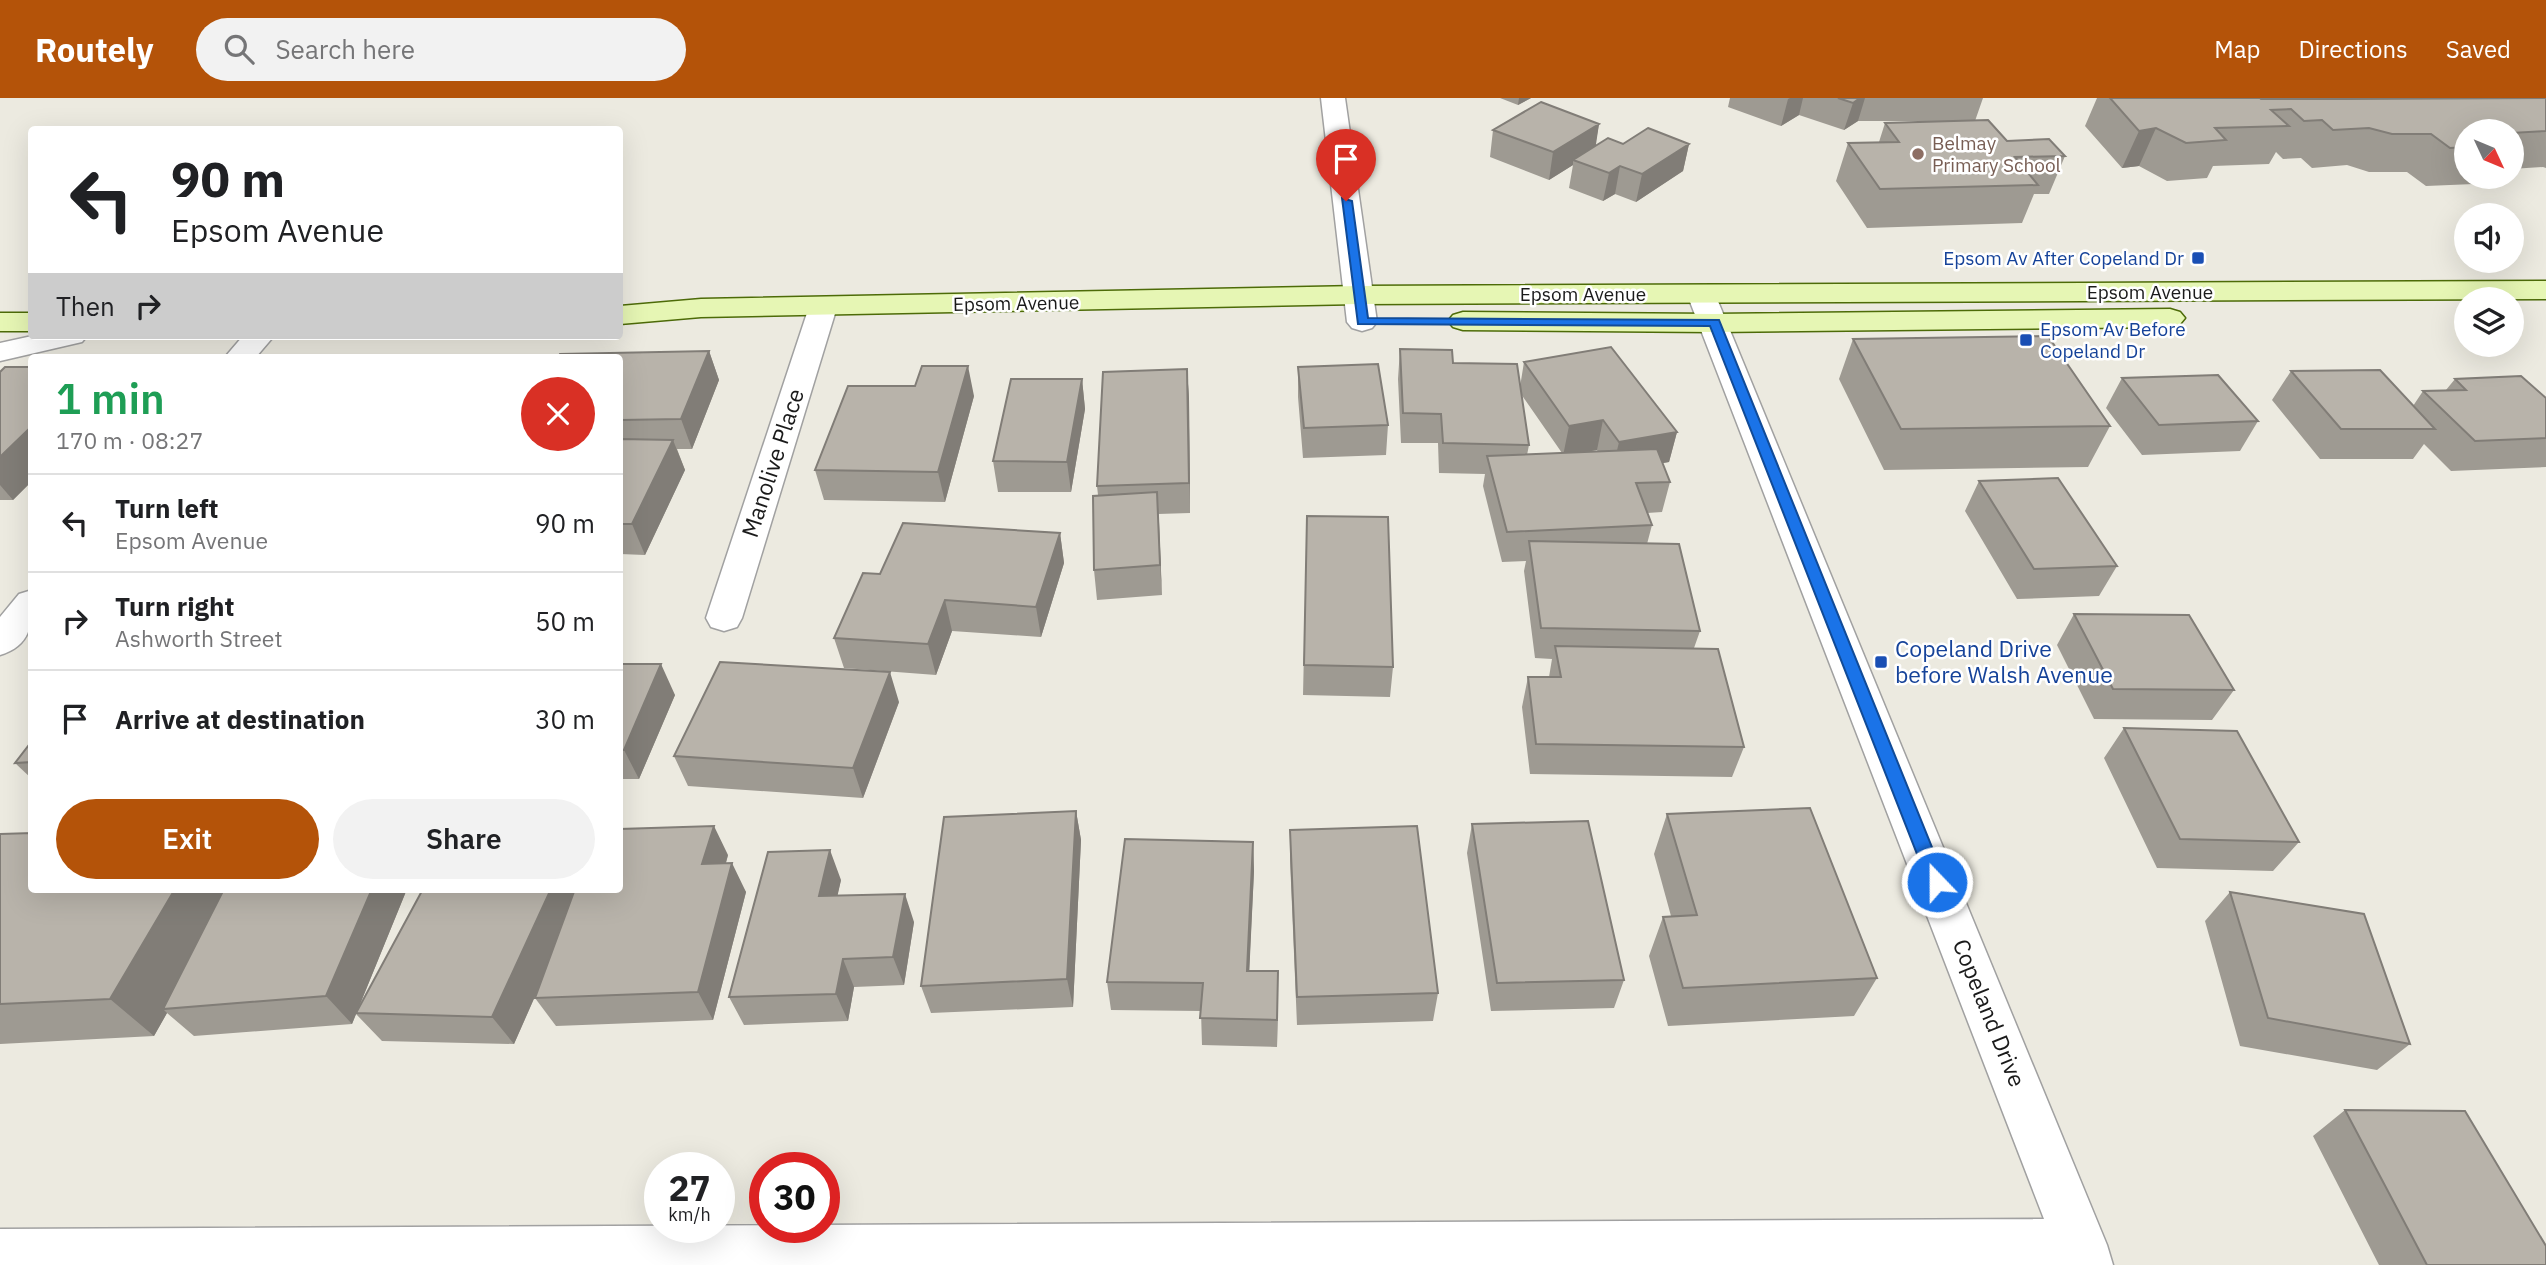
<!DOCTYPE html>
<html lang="en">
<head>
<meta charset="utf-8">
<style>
	:root { --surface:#fff; --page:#f2f2f2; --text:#202124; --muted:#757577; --line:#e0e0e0; --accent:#b45309 }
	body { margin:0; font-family:"IBM Plex Sans",sans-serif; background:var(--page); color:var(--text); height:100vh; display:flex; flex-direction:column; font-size:26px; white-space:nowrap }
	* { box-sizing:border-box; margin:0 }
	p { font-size:23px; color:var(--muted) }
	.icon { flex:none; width:38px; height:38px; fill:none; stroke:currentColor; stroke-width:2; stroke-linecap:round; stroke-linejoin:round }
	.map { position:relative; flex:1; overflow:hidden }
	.side { position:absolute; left:28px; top:256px; width:595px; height:539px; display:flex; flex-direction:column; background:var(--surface); border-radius:7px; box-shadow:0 7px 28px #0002 }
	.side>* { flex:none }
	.guide { position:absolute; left:28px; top:28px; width:595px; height:214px; border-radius:7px; box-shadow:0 7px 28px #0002; background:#fff; color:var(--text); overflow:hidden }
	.needle { width:46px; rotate:134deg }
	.tools { position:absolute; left:2454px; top:21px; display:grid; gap:14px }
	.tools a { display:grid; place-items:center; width:70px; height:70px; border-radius:50%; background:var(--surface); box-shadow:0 7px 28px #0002; font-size:35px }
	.speed { position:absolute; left:644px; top:1054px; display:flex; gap:14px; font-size:35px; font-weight:700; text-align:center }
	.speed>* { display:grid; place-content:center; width:91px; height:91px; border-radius:50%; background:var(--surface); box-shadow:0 7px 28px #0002; line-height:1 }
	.speed small { font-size:18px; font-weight:400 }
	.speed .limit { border:10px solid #d22; background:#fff; color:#111 }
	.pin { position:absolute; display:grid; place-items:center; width:60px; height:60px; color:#fff; margin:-72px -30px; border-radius:50% 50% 50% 0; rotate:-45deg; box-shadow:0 0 7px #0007 }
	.pin .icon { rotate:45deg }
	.me { position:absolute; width:77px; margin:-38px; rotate:338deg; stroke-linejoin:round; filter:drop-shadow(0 0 5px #0008) }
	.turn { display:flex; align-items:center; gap:24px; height:147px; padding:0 28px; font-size:32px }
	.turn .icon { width:91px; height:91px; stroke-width:2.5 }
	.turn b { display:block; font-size:49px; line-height:60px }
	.then { display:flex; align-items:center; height:66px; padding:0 28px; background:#0003; gap:14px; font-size:26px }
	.round { display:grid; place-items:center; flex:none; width:74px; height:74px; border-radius:37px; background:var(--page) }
	.head { display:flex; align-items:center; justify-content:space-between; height:119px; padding:0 28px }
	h1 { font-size:42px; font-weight:600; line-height:52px; color:#1e9e55 }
	.primary-button { display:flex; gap:14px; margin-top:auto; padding:14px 28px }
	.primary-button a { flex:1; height:80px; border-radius:42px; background:var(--accent); color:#fff; font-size:28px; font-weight:600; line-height:80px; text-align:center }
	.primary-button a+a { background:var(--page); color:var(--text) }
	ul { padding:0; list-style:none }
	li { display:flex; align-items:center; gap:21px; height:98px; padding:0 28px; border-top:2px solid var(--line) }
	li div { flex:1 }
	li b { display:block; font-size:26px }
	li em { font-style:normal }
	header { display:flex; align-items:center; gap:42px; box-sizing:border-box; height:98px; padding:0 35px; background:var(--accent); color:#fff }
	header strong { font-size:33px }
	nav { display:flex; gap:38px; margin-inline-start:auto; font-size:24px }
	.search { width:490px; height:63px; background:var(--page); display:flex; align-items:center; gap:18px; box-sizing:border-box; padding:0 24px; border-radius:38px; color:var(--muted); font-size:26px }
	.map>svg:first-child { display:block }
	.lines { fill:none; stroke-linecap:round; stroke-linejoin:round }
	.street-casing { stroke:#a1a1a1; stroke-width:3 }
	.secondary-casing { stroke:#4d6b08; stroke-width:3 }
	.street { fill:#fff; fill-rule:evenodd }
	.secondary { fill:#e6f6b4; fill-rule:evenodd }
	.wall { fill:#9e9a92; fill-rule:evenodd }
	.shaded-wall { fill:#817d77 }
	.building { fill:#b8b3aa; stroke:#817d77; stroke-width:2 }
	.route { fill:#1a73e8; stroke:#114b97; stroke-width:2 }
	.education-dot { fill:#8d6e63; stroke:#fff; stroke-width:2.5 }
	.transit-dot { fill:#1a4fb4; stroke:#fff; stroke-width:2.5 }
	.labels { text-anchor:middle; stroke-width:5; stroke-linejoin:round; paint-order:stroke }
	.far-education-label { font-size:19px; fill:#785e54; stroke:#fff; text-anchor:start }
	.far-transit-label { font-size:19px; fill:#164399; stroke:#fff; text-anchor:end }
	.far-street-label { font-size:19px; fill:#1a1a1a; stroke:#fff }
	.street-label { font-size:23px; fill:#1a1a1a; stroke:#fff }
	.transit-label { font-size:23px; fill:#164399; stroke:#fff; text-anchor:start }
</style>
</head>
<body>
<header>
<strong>Routely</strong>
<div class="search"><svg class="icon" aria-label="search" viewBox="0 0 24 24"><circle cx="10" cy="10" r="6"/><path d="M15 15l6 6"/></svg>Search here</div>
<nav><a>Map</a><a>Directions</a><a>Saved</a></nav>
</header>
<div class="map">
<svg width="2546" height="1167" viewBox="0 0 2546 1167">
	<rect width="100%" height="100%" fill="#eceae0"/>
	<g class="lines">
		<defs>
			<path id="street" d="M 1321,0 L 1345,0 L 1377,224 L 1372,230 L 1362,233 L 1352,230 L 1347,224 Z
				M 1701,187 L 1711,190 L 1715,196 L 2107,1147 L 2113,1167 L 0,1167 L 0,1131 L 2044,1121 L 1687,196 L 1691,190 Z
				M 823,200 L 833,203 L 837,209 L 742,520 L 737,529 L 724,533 L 711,529 L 706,520 L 809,209 L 813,203 Z
				M 32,238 L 87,238 L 82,244 L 0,263 L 0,245 Z
				M 243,238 L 274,238 L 256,259 L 225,259 Z
				M 32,492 C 32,522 34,547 0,557 L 0,519 L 19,496 Z"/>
			<path id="secondary" d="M 2546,183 L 2546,201 L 1359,206 L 701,219 L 620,226 L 620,208 L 701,201 L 1359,188 Z
				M 2170,211 L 2180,214 L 2185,220 L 2180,226 L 2170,229 L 1714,234 L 1463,232 L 1453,229 L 1448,223 L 1453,217 L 1463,214 L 1714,216 Z
				M 0,215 L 32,215 L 32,233 L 0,233 Z"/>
		</defs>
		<use href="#street" class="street-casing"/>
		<use href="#secondary" class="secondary-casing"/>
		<use href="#street" class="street"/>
		<use href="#secondary" class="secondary"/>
	</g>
	<path class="wall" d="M 1500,0 L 1531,0 L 1518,7 Z
		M 1730,0 L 1983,0 L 1975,23 L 1858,23 L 1844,32 L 1799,17 L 1781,28 L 1728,9 Z
		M 2097,0 L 2260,0 L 2261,1 L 2546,0 L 2546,70 L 2543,69 L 2511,71 L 2511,33 L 2466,33 L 2466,79 L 2479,79 L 2474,86 L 2426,88 L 2407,74 L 2369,74 L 2347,67 L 2312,70 L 2301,60 L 2283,61 L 2276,54 L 2269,66 L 2213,68 L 2207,80 L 2167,83 L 2139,68 L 2122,70 L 2085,28 Z
		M 1885,25 L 2007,43 L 2065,58 L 2049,96 L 2034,96 L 2022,125 L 1867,130 L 1836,83 L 1848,45 L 1879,44 Z
		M 1599,26 L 1595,48 L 1623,46 L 1689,46 L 1683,73 L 1636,104 L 1615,96 L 1603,103 L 1569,90 L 1573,67 L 1549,82 L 1490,59 L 1493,32 Z
		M 1853,241 L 2110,328 L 2088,369 L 1884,372 L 1839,281 Z
		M 1400,251 L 1453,265 L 1520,289 L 1524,264 L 1677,334 L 1669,364 L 1662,365 L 1670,384 L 1662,414 L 1647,415 L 1652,427 L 1647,446 L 1700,533 L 1694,550 L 1744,649 L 1732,679 L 1530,676 L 1522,609 L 1528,579 L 1549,579 L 1552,561 L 1535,560 L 1524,473 L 1526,463 L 1502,464 L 1483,388 L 1485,376 L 1439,375 L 1438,345 L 1401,345 L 1398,281 ZM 1521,296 L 1562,355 L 1527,357 L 1529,347 ZM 1597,352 L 1598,354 L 1580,355 Z
		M 709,253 L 719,282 L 692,351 L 677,351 L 685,372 L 645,457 L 620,456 L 620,259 Z
		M 32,269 L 32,383 L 13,402 L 0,402 L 0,274 Z
		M 1298,269 L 1388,327 L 1386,357 L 1303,360 L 1298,299 Z
		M 1187,271 L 1189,301 L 1190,415 L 1158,416 L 1162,497 L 1097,502 L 1094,472 L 1098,397 L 1097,388 Z
		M 2291,273 L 2413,308 L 2423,293 L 2446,292 L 2455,281 L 2546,300 L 2546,369 L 2451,373 L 2424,346 L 2413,361 L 2320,361 L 2272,302 Z
		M 2122,280 L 2258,323 L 2240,353 L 2142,357 L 2106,310 Z
		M 1082,281 L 1085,311 L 1071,394 L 998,394 L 993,363 Z
		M 974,298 L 945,404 L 824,402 L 815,372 Z
		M 1979,383 L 2117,468 L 2099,498 L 2017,501 L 1965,413 Z
		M 1307,418 L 1393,569 L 1390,599 L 1303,597 Z
		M 1060,435 L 1064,465 L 1041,539 L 952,533 L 936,577 L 844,570 L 834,540 L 880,476 Z
		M 2074,516 L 2234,592 L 2212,622 L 2094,621 L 2057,547 Z
		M 620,566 L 675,597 L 639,681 L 620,681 Z
		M 899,604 L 863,700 L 688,688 L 674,658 Z
		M 2124,630 L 2299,744 L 2273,773 L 2157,770 L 2104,660 Z
		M 32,643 L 32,681 L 15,665 Z
		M 1076,713 L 1081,742 L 1073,909 L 931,915 L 921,888 Z
		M 1667,716 L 1877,880 L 1854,918 L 1668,928 L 1649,858 L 1663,819 L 1671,818 L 1654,756 Z
		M 1472,726 L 1624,882 L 1614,910 L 1491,913 L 1467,755 Z
		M 1290,732 L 1438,895 L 1433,923 L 1297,927 L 1290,761 Z
		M 0,736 L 32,791 L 407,791 L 358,911 L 728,757 L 726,765 L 746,794 L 713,922 L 556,928 L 535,900 L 541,885 L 514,946 L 382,943 L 356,916 L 352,926 L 194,938 L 167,915 L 154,938 L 0,946 Z
		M 1253,744 L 1254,773 L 1249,873 L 1278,873 L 1277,949 L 1202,947 L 1201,913 L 1111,912 L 1107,884 Z
		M 841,782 L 837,798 L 914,824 L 904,887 L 854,889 L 848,923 L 744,927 L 729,899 Z
		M 2230,794 L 2410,946 L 2377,972 L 2240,948 L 2205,823 Z
		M 2345,1012 L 2546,1167 L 2379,1167 L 2313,1038 Z"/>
	<path class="shaded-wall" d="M 1519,0 L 1531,0 L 1518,7 Z
		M 1790,0 L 1803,0 L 1799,17 L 1781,28 L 1788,1 Z
		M 1860,0 L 1865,0 L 1858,23 L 1844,32 L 1853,5 Z
		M 1599,26 L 1595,53 L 1573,62 L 1573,67 L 1549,82 L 1553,54 Z
		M 2156,30 L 2139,68 L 2122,70 L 2139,33 Z
		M 1689,46 L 1683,73 L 1636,104 L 1642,76 Z
		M 1620,68 L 1615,96 L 1603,103 L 1609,75 Z
		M 709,253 L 719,282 L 692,351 L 681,321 Z
		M 968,268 L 974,298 L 945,404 L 938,374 Z
		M 1187,271 L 1189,301 L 1190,415 L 1189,385 Z
		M 1082,281 L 1085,311 L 1071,394 L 1067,364 Z
		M 1603,322 L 1597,352 L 1563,358 L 1569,328 Z
		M 32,328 L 32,383 L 13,402 L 0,387 L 0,359 Z
		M 1677,334 L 1669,364 L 1612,374 L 1619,344 Z
		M 673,342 L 685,372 L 645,457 L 632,426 Z
		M 1157,394 L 1159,424 L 1162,497 L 1160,467 Z
		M 1060,435 L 1064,465 L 1041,539 L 1036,509 Z
		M 945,502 L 952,533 L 936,577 L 928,546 Z
		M 661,566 L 675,597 L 639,681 L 624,652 Z
		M 890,574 L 899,604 L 863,700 L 853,670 Z
		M 1076,713 L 1081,742 L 1073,909 L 1067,881 Z
		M 714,728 L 728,757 L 717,795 L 702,766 Z
		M 1253,744 L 1254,773 L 1248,901 L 1247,873 Z
		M 830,752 L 841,782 L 831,827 L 819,798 Z
		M 732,765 L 746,794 L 713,922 L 698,894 Z
		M 175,791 L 236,791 L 163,911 L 167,915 L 154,938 L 110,901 Z
		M 372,791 L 407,791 L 352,926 L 326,898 Z
		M 551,791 L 582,791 L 514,946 L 492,919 Z
		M 905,796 L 914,824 L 904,887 L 893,859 Z
		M 843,861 L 854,889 L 848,923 L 836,896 Z
		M 1278,873 L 1278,901 L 1277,949 L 1277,922 Z"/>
	<path class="building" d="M 1838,0 L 1860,0 L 1853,5 Z
		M 2110,0 L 2260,0 L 2261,1 L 2344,1 L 2546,0 L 2546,33 L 2511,35 L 2511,33 L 2466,33 L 2466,49 L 2450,50 L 2431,36 L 2392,36 L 2369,30 L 2333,32 L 2322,22 L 2304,23 L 2291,11 L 2271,12 L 2289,28 L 2215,30 L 2226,42 L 2186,45 L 2156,30 L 2139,33 Z
		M 1541,4 L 1599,26 L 1553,54 L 1493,32 Z
		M 1988,22 L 2007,43 L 2049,41 L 2065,58 L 2015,59 L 2038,87 L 1880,91 L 1848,45 L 1899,44 L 1885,25 Z
		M 1648,30 L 1689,46 L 1642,76 L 1620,68 L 1609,75 L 1573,62 L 1608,40 L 1623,46 Z
		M 2048,238 L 2110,328 L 1901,331 L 1853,241 Z
		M 1611,249 L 1677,334 L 1619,344 L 1603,322 L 1569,328 L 1524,264 Z
		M 1400,251 L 1452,252 L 1453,265 L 1517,266 L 1529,347 L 1443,345 L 1441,316 L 1403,315 Z
		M 709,253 L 681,321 L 620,322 L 620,259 L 558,259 L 560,256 Z
		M 483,257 L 481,259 L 406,259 Z
		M 1378,266 L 1388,327 L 1304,330 L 1298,269 Z
		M 922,268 L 968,268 L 938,374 L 815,372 L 848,288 L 915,288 Z
		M 5,269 L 32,269 L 32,328 L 0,359 L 0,274 Z
		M 1187,271 L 1189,385 L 1097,388 L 1103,274 Z
		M 2380,272 L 2435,331 L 2341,331 L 2291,273 Z
		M 2218,277 L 2258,323 L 2159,327 L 2122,280 Z
		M 2521,278 L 2546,300 L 2546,340 L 2475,343 L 2423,293 L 2466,292 L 2455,281 Z
		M 1011,281 L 1082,281 L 1067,364 L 993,363 Z
		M 620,341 L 673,342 L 632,426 L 620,426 Z
		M 1657,351 L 1670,384 L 1636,385 L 1652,427 L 1507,434 L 1487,358 Z
		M 2058,380 L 2117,468 L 2034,471 L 1979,383 Z
		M 1157,394 L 1160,467 L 1094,472 L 1093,398 Z
		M 1307,418 L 1388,419 L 1393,569 L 1304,567 Z
		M 903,425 L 1060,435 L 1036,509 L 945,502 L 928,546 L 834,540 L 863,475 L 880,476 Z
		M 1529,443 L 1679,446 L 1700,533 L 1541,530 Z
		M 2074,516 L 2189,517 L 2234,592 L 2113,591 Z
		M 1555,548 L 1718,551 L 1744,649 L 1536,646 L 1528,579 L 1561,579 Z
		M 720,564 L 890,574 L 853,670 L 674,658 Z
		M 620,566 L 661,566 L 624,652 L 620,652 Z
		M 2124,630 L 2237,633 L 2299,744 L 2180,741 Z
		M 32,643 L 32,664 L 15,665 Z
		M 1810,710 L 1877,880 L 1683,890 L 1663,819 L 1697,817 L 1667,716 Z
		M 1076,713 L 1067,881 L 921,888 L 944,719 Z
		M 1588,723 L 1624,882 L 1497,885 L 1472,726 Z
		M 714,728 L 702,766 L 732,765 L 698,894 L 535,900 L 575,791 L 620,791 L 620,731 Z
		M 1417,728 L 1438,895 L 1297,899 L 1290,732 Z
		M 32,735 L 32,791 L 175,791 L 110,901 L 0,906 L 0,736 Z
		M 1125,741 L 1253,744 L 1247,873 L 1278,873 L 1277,922 L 1200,920 L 1203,885 L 1107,884 Z
		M 830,752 L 819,798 L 905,796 L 893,859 L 843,861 L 836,896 L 729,899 L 768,754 Z
		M 224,791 L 372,791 L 326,898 L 163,911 Z
		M 423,791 L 551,791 L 492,919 L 356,915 Z
		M 2230,794 L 2364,816 L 2410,946 L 2268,920 Z
		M 2345,1012 L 2465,1013 L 2546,1148 L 2546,1167 L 2427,1167 Z"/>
	<path class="route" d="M 1342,100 L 1352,103 L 1368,220 L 1719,222 L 1946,784 L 1943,789 L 1937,791 L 1931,789 L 1928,784 L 1710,228 L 1358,226 Z"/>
	<circle class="education-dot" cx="1918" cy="56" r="7"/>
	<g class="transit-dot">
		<rect x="2191" y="153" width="14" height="14" rx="3.5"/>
		<rect x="2019" y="235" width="14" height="14" rx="3.5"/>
		<rect x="1874" y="557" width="14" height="14" rx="3.5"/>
	</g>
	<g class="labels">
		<g class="far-education-label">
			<text x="1932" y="52">Belmay<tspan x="1932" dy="22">Primary School</tspan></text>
		</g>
		<g class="far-transit-label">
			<text x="2184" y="167">Epsom Av After Copeland Dr</text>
			<text x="2040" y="238" text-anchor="start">Epsom Av Before<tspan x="2040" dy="22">Copeland Dr</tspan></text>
		</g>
		<g class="far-street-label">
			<text x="2150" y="201">Epsom Avenue</text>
			<text x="1583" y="203">Epsom Avenue</text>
			<text transform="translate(1016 205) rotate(-1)" y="7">Epsom Avenue</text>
		</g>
		<g class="street-label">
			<text transform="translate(773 365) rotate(-72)" y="8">Manolive Place</text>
			<text transform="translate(1989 915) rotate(68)" y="8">Copeland Drive</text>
		</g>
		<g class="transit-label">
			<text x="1895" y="559">Copeland Drive<tspan x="1895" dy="26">before Walsh Avenue</tspan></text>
		</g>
	</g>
</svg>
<div class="tools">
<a><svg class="needle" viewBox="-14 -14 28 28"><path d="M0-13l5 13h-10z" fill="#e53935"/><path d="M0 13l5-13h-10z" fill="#757577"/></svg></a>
<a><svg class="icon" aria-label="sound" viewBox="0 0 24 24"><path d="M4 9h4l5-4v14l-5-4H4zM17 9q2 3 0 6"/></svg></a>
<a><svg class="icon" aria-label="layers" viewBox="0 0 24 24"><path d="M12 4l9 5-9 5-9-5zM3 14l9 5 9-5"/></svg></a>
</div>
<div class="speed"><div>27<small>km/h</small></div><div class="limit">30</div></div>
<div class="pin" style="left:1346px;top:103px;background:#d93025"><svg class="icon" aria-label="arrive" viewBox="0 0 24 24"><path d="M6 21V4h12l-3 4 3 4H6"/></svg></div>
<svg class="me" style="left:1937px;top:784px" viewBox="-20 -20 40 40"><circle r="17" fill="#1a73e8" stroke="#fff" stroke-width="3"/><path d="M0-11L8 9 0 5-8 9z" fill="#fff"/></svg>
<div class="guide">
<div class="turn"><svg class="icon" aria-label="left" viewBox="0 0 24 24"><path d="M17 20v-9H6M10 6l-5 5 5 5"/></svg><div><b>90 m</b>Epsom Avenue</div></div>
<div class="then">Then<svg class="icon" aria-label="right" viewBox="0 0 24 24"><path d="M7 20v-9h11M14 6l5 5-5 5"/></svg></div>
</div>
<section class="side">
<div class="head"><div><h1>1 min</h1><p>170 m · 08:27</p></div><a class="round" style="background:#d93025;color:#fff"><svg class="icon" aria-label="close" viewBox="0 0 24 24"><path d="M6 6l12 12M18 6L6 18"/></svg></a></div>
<ul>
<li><svg class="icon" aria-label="left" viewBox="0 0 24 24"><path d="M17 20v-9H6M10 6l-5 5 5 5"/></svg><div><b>Turn left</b><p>Epsom Avenue</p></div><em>90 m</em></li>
<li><svg class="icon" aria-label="right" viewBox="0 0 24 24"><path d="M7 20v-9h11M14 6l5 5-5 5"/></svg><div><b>Turn right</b><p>Ashworth Street</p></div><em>50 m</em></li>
<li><svg class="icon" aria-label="arrive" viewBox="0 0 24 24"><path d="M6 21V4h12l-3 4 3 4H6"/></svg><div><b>Arrive at destination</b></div><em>30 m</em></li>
</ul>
<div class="primary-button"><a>Exit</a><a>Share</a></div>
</section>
</div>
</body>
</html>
